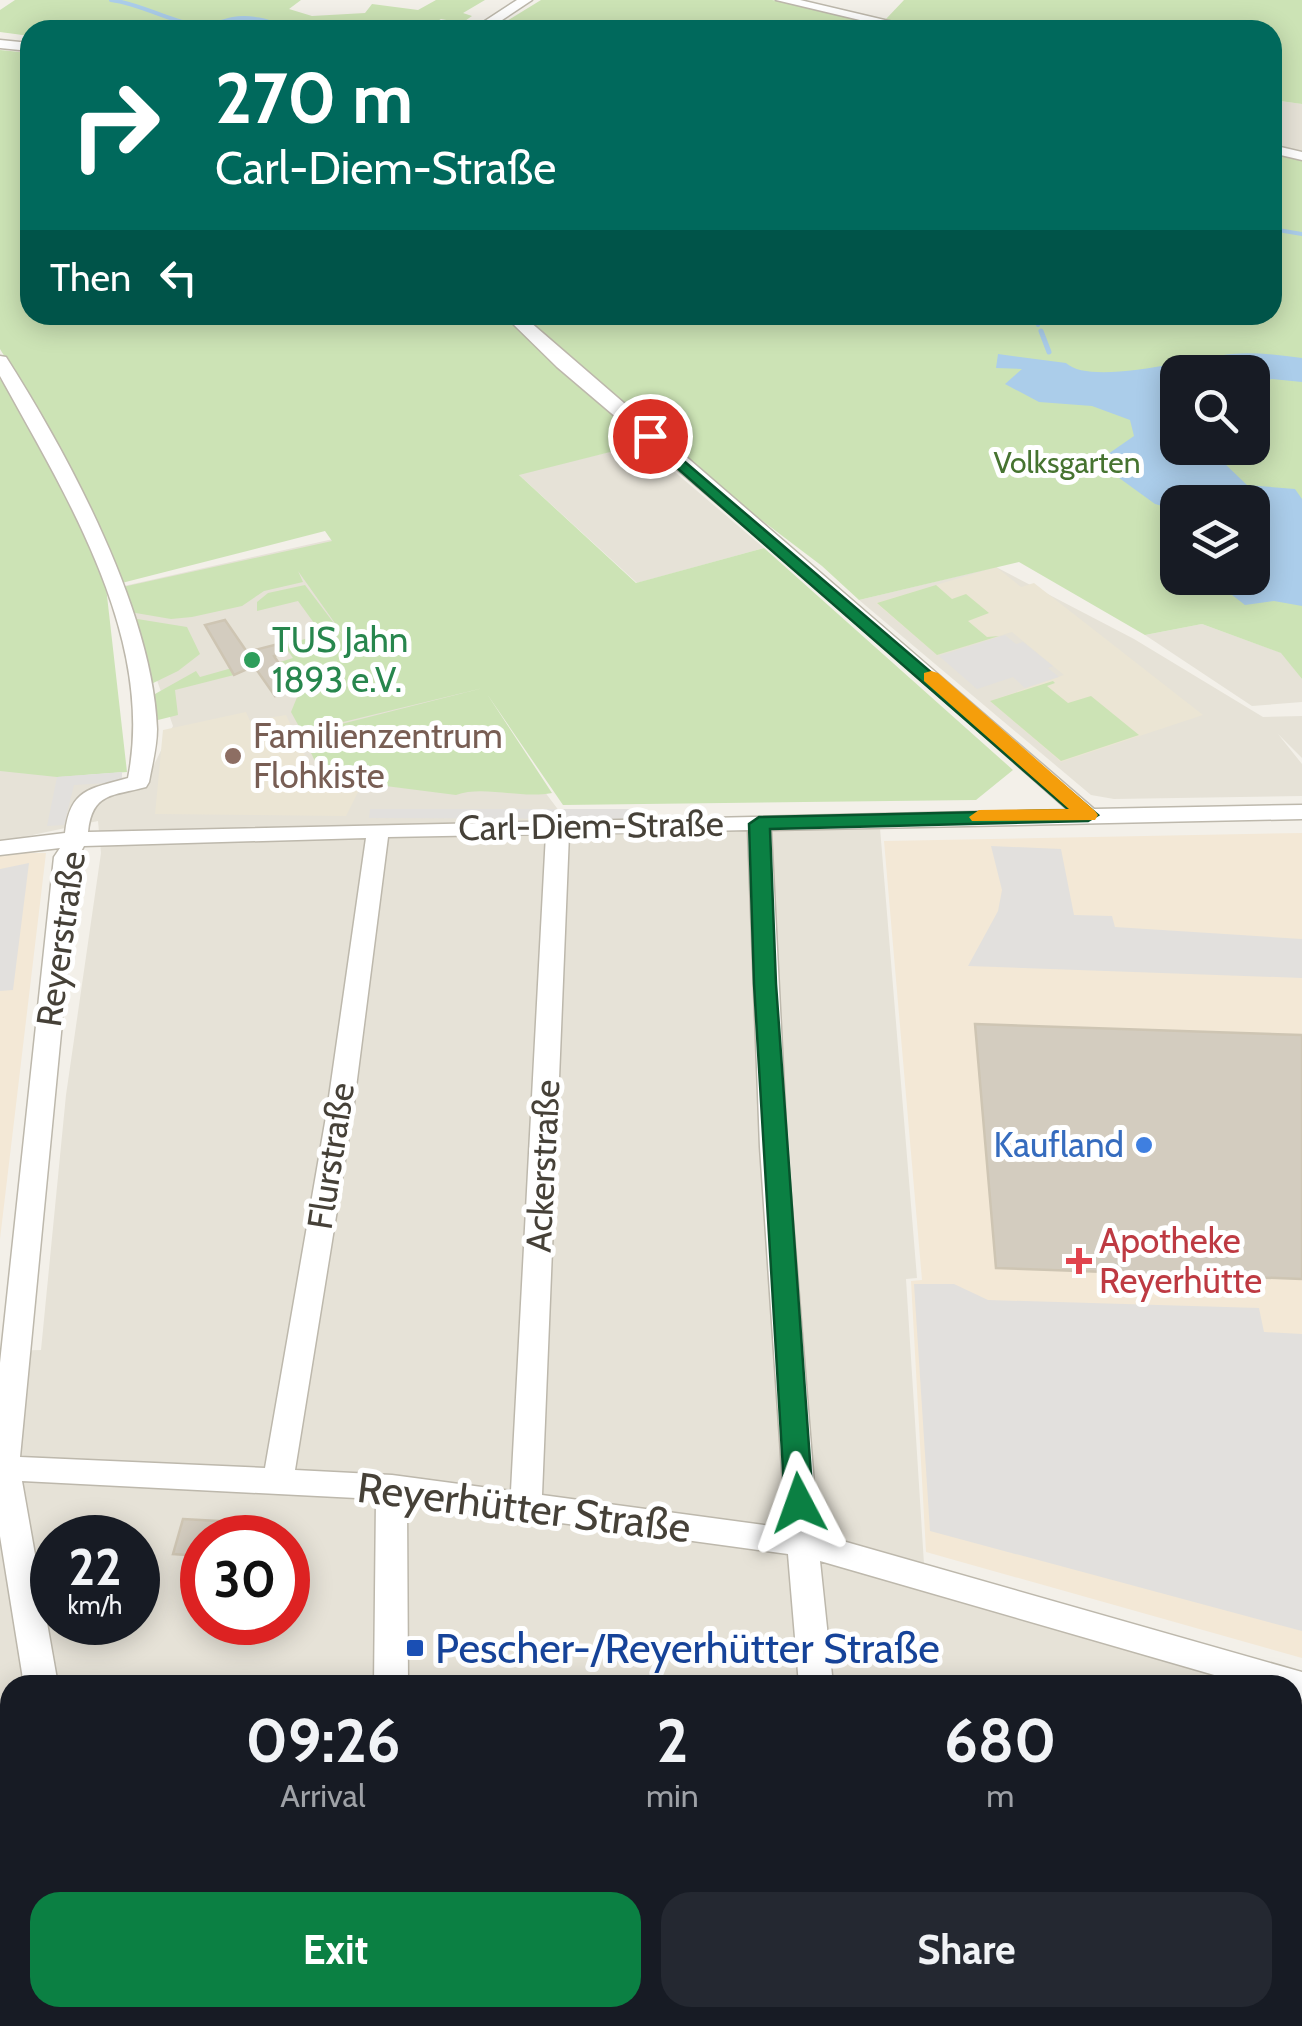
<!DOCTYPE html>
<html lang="en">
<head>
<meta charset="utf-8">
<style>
	:root { --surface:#171b24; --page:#242831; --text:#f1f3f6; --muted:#9ea1a6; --accent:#0b8043 }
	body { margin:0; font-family:Cabin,sans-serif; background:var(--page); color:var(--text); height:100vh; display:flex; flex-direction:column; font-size:38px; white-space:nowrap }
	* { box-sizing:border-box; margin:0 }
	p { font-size:32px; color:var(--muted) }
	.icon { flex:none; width:55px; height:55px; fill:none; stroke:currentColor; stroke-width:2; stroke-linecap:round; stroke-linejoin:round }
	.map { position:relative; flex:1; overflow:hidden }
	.drawer { position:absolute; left:0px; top:1675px; width:1302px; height:352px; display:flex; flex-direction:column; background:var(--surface); border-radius:30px 30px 0 0; box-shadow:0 5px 25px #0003 }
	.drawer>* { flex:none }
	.hud { position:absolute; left:20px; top:20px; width:1262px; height:305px; border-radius:30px; box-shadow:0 5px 25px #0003; background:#00695c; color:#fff; overflow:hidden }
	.controls { position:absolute; left:1160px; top:355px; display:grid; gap:20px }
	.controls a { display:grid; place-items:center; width:110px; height:110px; border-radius:20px; background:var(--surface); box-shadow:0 5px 25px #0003; font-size:50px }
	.speed { position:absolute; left:30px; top:1515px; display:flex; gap:20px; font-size:50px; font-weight:700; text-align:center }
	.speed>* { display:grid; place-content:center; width:130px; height:130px; border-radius:50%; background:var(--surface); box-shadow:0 5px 25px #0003; line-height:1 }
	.speed small { font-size:25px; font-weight:400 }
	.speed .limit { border:15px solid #d22; background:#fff; color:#111 }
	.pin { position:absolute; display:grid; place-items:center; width:85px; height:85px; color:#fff; margin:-42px; border:5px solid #fff; border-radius:50%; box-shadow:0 2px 10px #0007 }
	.me { position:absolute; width:110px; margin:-55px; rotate:356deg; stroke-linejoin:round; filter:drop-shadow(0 0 8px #0008) }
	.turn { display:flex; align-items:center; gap:35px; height:210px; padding:0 30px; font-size:45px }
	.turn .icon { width:130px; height:130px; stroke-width:2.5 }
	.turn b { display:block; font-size:70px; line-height:85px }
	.then { display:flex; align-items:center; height:95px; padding:0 30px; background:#0003; gap:20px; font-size:38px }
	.eta { display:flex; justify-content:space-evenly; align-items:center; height:170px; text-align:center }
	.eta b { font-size:60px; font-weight:800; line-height:70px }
	.cta { display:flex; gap:20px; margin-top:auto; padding:20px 30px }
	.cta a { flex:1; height:115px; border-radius:30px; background:var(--accent); color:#fff; font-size:40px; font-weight:800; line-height:115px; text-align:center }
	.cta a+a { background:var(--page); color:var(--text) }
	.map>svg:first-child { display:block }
	.residential { fill:#e6e2d7; fill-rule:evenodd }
	.commercial { fill:#f3e8d6 }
	.education { fill:#ebe5d4 }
	.green { fill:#cce3b5; fill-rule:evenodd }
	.parking { fill:#e2e0dd }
	.water { fill:#abcdea }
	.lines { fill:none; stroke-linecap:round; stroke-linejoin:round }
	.stream-far1 { stroke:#abcdea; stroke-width:4 }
	.stream { stroke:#abcdea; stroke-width:5 }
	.building { fill:#d3ccbf; stroke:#cec5b3; stroke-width:2.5 }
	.minor-casing { stroke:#bdb8ac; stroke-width:3 }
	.minor { fill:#fff; fill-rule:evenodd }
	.route { fill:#0b8043; stroke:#07532c; stroke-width:2.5 }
	.slow { fill:#f59e0b }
	.leisure-dot { fill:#2e9e5b; stroke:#fff; stroke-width:4 }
	.education-dot { fill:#8d6e63; stroke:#fff; stroke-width:4 }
	.shop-dot { fill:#3f7fe0; stroke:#fff; stroke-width:4 }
	.health-dot { fill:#e0444e; stroke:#fff; stroke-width:4 }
	.transit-dot { fill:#1a4fb4; stroke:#fff; stroke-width:4 }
	.labels { text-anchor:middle; stroke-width:10; stroke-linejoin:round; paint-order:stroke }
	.far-park-label { font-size:30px; fill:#467330; stroke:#fff }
	.leisure-label { font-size:35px; fill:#27864d; stroke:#fff; text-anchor:start }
	.education-label { font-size:35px; fill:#785e54; stroke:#fff; text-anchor:start }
	.street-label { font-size:35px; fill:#464138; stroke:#fff }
	.shop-label { font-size:35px; fill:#366cbe; stroke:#fff; text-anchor:end }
	.health-label { font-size:35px; fill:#be3a42; stroke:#fff; text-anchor:start }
	.near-street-label { font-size:42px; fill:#464138; stroke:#fff }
	.near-transit-label { font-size:42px; fill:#164399; stroke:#fff; text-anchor:start }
</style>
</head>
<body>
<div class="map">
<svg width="1302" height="2026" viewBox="0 0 1302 2026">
	<rect width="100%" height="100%" fill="#f3f0e9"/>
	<path class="residential" d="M 1272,100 L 1302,104 L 1302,158 L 1273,149 Z
		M 642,444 L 764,548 L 637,583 L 518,474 Z
		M 351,535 L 572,828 L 880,828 L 917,1278 L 906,1279 L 924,1564 L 1302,1681 L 1302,2026 L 0,2026 L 0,1351 L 41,1350 L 66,1095 L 101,853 L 98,821 L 0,842 L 0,769 L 147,779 L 173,726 L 124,586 ZM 52,1538 L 138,1538 L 138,1622 L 52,1622 ZM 202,1538 L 288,1538 L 288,1622 L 202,1622 ZM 10,1685 L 1292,1685 L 1292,2018 L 10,2018 Z
		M 996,567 L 1134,639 L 1263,717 L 1302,716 L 1302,758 L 1278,734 L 1302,764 L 1302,796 L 1114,799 L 1091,795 L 859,600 Z
		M 1202,624 L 1282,653 L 1302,679 L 1302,702 L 1252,706 L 1145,635 Z"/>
	<path class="commercial" d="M 1302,833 L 1302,1658 L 926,1552 L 911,1281 L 922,1280 L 884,841 Z
		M 0,853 L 46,853 L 0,1239 Z"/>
	<path class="education" d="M 996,567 L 1021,587 L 1034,583 L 1203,715 L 1061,762 L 990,701 L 1064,675 L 1012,632 L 937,655 L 876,603 Z
		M 246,712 L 250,721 L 286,715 L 317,781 L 360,788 L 346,816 L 155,814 L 163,730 Z"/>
	<path class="green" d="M 15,0 L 301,0 L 289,9 L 312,16 L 365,13 L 372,4 L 418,10 L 436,0 L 485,0 L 463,13 L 472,16 L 462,23 L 441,19 L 423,30 L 30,30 L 30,36 L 0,32 L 0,10 Z
		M 541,0 L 772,0 L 908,26 L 886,19 L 904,0 L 1302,0 L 1302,104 L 1273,100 L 1272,30 L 492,30 Z
		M 0,50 L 30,53 L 30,315 L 1272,315 L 1273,148 L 1302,157 L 1302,679 L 1281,653 L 1202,624 L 1145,635 L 1019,562 L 859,600 L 822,566 L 653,438 L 639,441 L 642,444 L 519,475 L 636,583 L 764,548 L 1013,770 L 976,800 L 563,805 L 487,694 L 552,793 C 520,799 483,785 456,795 L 323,778 L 302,734 L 483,688 L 302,732 L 291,712 L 300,690 L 280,662 L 293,658 L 284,645 L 322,634 L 298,601 L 257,611 L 257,602 L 268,593 L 305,585 L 349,643 L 298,571 L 303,582 L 264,591 L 242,606 L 192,617 L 171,619 L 124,611 L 118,588 L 332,541 L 325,531 L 106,587 L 127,772 L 57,777 L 0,771 L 0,380 L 17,377 L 0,349 ZM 1178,372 L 1252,372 L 1252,448 L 1178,448 ZM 1178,502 L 1252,502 L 1252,578 L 1178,578 Z
		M 936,585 L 952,599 L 966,594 L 989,613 L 968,621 L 987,637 L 999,636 L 937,655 L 877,603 Z
		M 125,617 L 187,627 L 200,654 L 178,671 L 145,687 Z
		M 232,668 L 238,674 L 175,690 L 178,715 L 154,721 L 151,697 L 155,694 L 196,671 L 200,677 Z
		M 1053,681 L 1055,683 L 1047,686 L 1068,703 L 1091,696 L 1139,735 L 1061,761 L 990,701 Z"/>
	<path class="parking" d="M 1005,635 L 1016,644 L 1023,642 L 1053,666 L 1048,668 L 1059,677 L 1025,688 L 1013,677 L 977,689 L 939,656 Z
		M 122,772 L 122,782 L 74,785 L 64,825 L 47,826 L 57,777 Z
		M 370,809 L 633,809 L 633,819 L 369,818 Z
		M 991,846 L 1061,849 L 1074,915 L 1112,916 L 1115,927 L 1302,939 L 1302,978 L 968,966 L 998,911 L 1002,890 Z
		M 29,863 L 13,990 L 0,991 L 0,869 Z
		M 914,1284 L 954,1284 L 988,1300 L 1259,1308 L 1264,1332 L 1302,1334 L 1302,1631 L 930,1531 Z"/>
	<path class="water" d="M 998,354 L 1066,363 C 1092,387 1196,357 1232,354 C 1255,352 1279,355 1302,358 L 1302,382 L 1272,379 L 1253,383 L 1252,372 L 1178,372 L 1178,448 L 1226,448 L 1224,463 L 1247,485 L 1295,489 L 1302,499 L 1302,606 L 1274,601 L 1245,605 L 1223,588 L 1196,578 L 1252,578 L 1252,502 L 1178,502 L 1177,510 L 1155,504 L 1104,467 L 1108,454 L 1134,436 L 1130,420 L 1092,406 L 1039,402 L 1005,384 L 1022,369 L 996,368 Z"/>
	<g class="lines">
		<path class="stream-far1" d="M 111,0 C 141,4 164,19 194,25 C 209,28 218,22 233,19 C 254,15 275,24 295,30
			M 1272,229 L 1302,234
			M 1034,315 L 1038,325"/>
		<path class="stream" d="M 1041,331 L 1049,352"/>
	</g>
	<path class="building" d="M 225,620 L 247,652 L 282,643 L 284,652 L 274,656 L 297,691 L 275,696 L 254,666 L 234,675 L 205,625 Z
		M 975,1024 L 1302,1035 L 1302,1279 L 996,1268 Z
		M 183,1519 L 253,1523 L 253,1538 L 202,1538 L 202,1556 L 173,1554 Z"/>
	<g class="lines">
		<defs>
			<path id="minor" d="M 517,0 L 532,0 L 487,30 L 471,30 Z
				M 776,0 L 800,0 L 927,30 L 902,30 Z
				M 0,40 L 30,43 L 30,51 L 0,48 Z
				M 1272,145 L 1302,152 L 1302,160 L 1272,153 Z
				M 504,315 L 522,315 L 1094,809 L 1302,805 L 1302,819 L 771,830 L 787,1147 L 818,1534 L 1302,1672 L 1302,1700 L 1292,1698 L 1292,1685 L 1249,1685 L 820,1561 L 833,1685 L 799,1685 L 788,1554 L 407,1502 L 408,1685 L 374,1685 L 376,1499 L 22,1481 L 58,1685 L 24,1685 L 0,1536 L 0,1363 L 54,857 L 60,848 L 0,855 L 0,841 L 65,833 C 70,789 89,789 128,778 C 156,638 65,494 0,376 L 0,356 L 6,357 C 69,456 153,612 157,729 C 157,747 152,765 149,782 L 146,787 C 113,796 92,792 88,832 L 1068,810 L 838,606 L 557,367 ZM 748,830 L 760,1147 L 786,1528 L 542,1495 L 569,834 ZM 546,834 L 511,1491 L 392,1475 L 295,1470 L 353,1111 L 388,837 ZM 366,838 L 327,1111 L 265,1468 L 20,1457 L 78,857 L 84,846 Z
				M 1292,1755 L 1302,1758 L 1302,1822 L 1292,1818 Z
				M 13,2018 L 50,2018 L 51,2026 L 13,2026 Z
				M 370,2018 L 407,2018 L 408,2026 L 370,2026 Z
				M 830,2018 L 867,2018 L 869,2026 L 831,2026 Z"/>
		</defs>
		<use href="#minor" class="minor-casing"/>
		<use href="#minor" class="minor"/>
	</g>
	<path class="route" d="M 650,432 L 1098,815 L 1088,821 L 770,829 L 776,984 L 813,1503 L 809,1511 L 799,1514 L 789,1511 L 785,1503 L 754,984 L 749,824 L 759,817 L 1069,810 L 645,440 L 645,433 Z"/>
	<path class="slow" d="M 931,671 L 938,673 L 1095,811 L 1098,815 L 1095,820 L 972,821 L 969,817 L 979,810 L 1069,809 L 924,681 L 924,673 Z"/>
	<circle class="leisure-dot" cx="252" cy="660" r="10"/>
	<circle class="education-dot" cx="233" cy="756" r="10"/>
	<circle class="shop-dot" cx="1144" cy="1145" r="10"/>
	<path class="health-dot" d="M1074 1246h10v10h10v10h-10v10h-10v-10h-10v-10h10z"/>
	<rect class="transit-dot" x="405" y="1638" width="20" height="20" rx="5"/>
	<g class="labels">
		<g class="far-park-label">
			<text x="1067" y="473">Volksgarten</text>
		</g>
		<g class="leisure-label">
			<text x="272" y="652">TUS Jahn<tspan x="272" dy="40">1893 e.V.</tspan></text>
		</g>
		<g class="education-label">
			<text x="253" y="748">Familienzentrum<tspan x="253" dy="40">Flohkiste</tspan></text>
		</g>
		<g class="street-label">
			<text transform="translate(591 826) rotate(-1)" y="12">Carl-Diem-Straße</text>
			<text transform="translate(61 939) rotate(-82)" y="12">Reyerstraße</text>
			<text transform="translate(331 1156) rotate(-81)" y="12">Flurstraße</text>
			<text transform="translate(543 1166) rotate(-87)" y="12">Ackerstraße</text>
		</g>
		<g class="shop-label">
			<text x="1124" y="1157">Kaufland</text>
		</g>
		<g class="health-label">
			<text x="1099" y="1253">Apotheke<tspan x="1099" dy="40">Reyerhütte</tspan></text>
		</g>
		<g class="near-street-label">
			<text transform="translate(524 1507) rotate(7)" y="15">Reyerhütter Straße</text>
		</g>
		<g class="near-transit-label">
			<text x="435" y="1663">Pescher-/Reyerhütter Straße</text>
		</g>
	</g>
</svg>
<div class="controls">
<a><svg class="icon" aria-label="search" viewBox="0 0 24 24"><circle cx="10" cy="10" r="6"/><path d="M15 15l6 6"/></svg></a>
<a><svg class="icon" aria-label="layers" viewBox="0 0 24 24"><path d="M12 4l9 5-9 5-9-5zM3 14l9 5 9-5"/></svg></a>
</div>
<div class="speed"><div>22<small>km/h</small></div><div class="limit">30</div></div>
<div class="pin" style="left:650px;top:436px;background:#d93025"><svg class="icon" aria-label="arrive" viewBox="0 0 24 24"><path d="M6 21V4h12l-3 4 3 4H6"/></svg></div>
<svg class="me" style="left:799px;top:1503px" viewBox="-20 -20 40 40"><path d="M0-17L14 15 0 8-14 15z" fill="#0b8043" stroke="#fff" stroke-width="4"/></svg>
<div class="hud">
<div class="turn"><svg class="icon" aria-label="right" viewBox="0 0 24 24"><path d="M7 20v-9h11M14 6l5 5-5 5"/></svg><div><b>270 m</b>Carl-Diem-Straße</div></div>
<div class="then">Then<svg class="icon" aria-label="left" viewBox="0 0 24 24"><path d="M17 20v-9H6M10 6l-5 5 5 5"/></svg></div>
</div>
<section class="drawer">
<div class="eta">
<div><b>09:26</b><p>Arrival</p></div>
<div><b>2</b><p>min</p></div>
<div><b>680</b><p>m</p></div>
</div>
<div class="cta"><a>Exit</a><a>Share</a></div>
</section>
</div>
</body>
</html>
